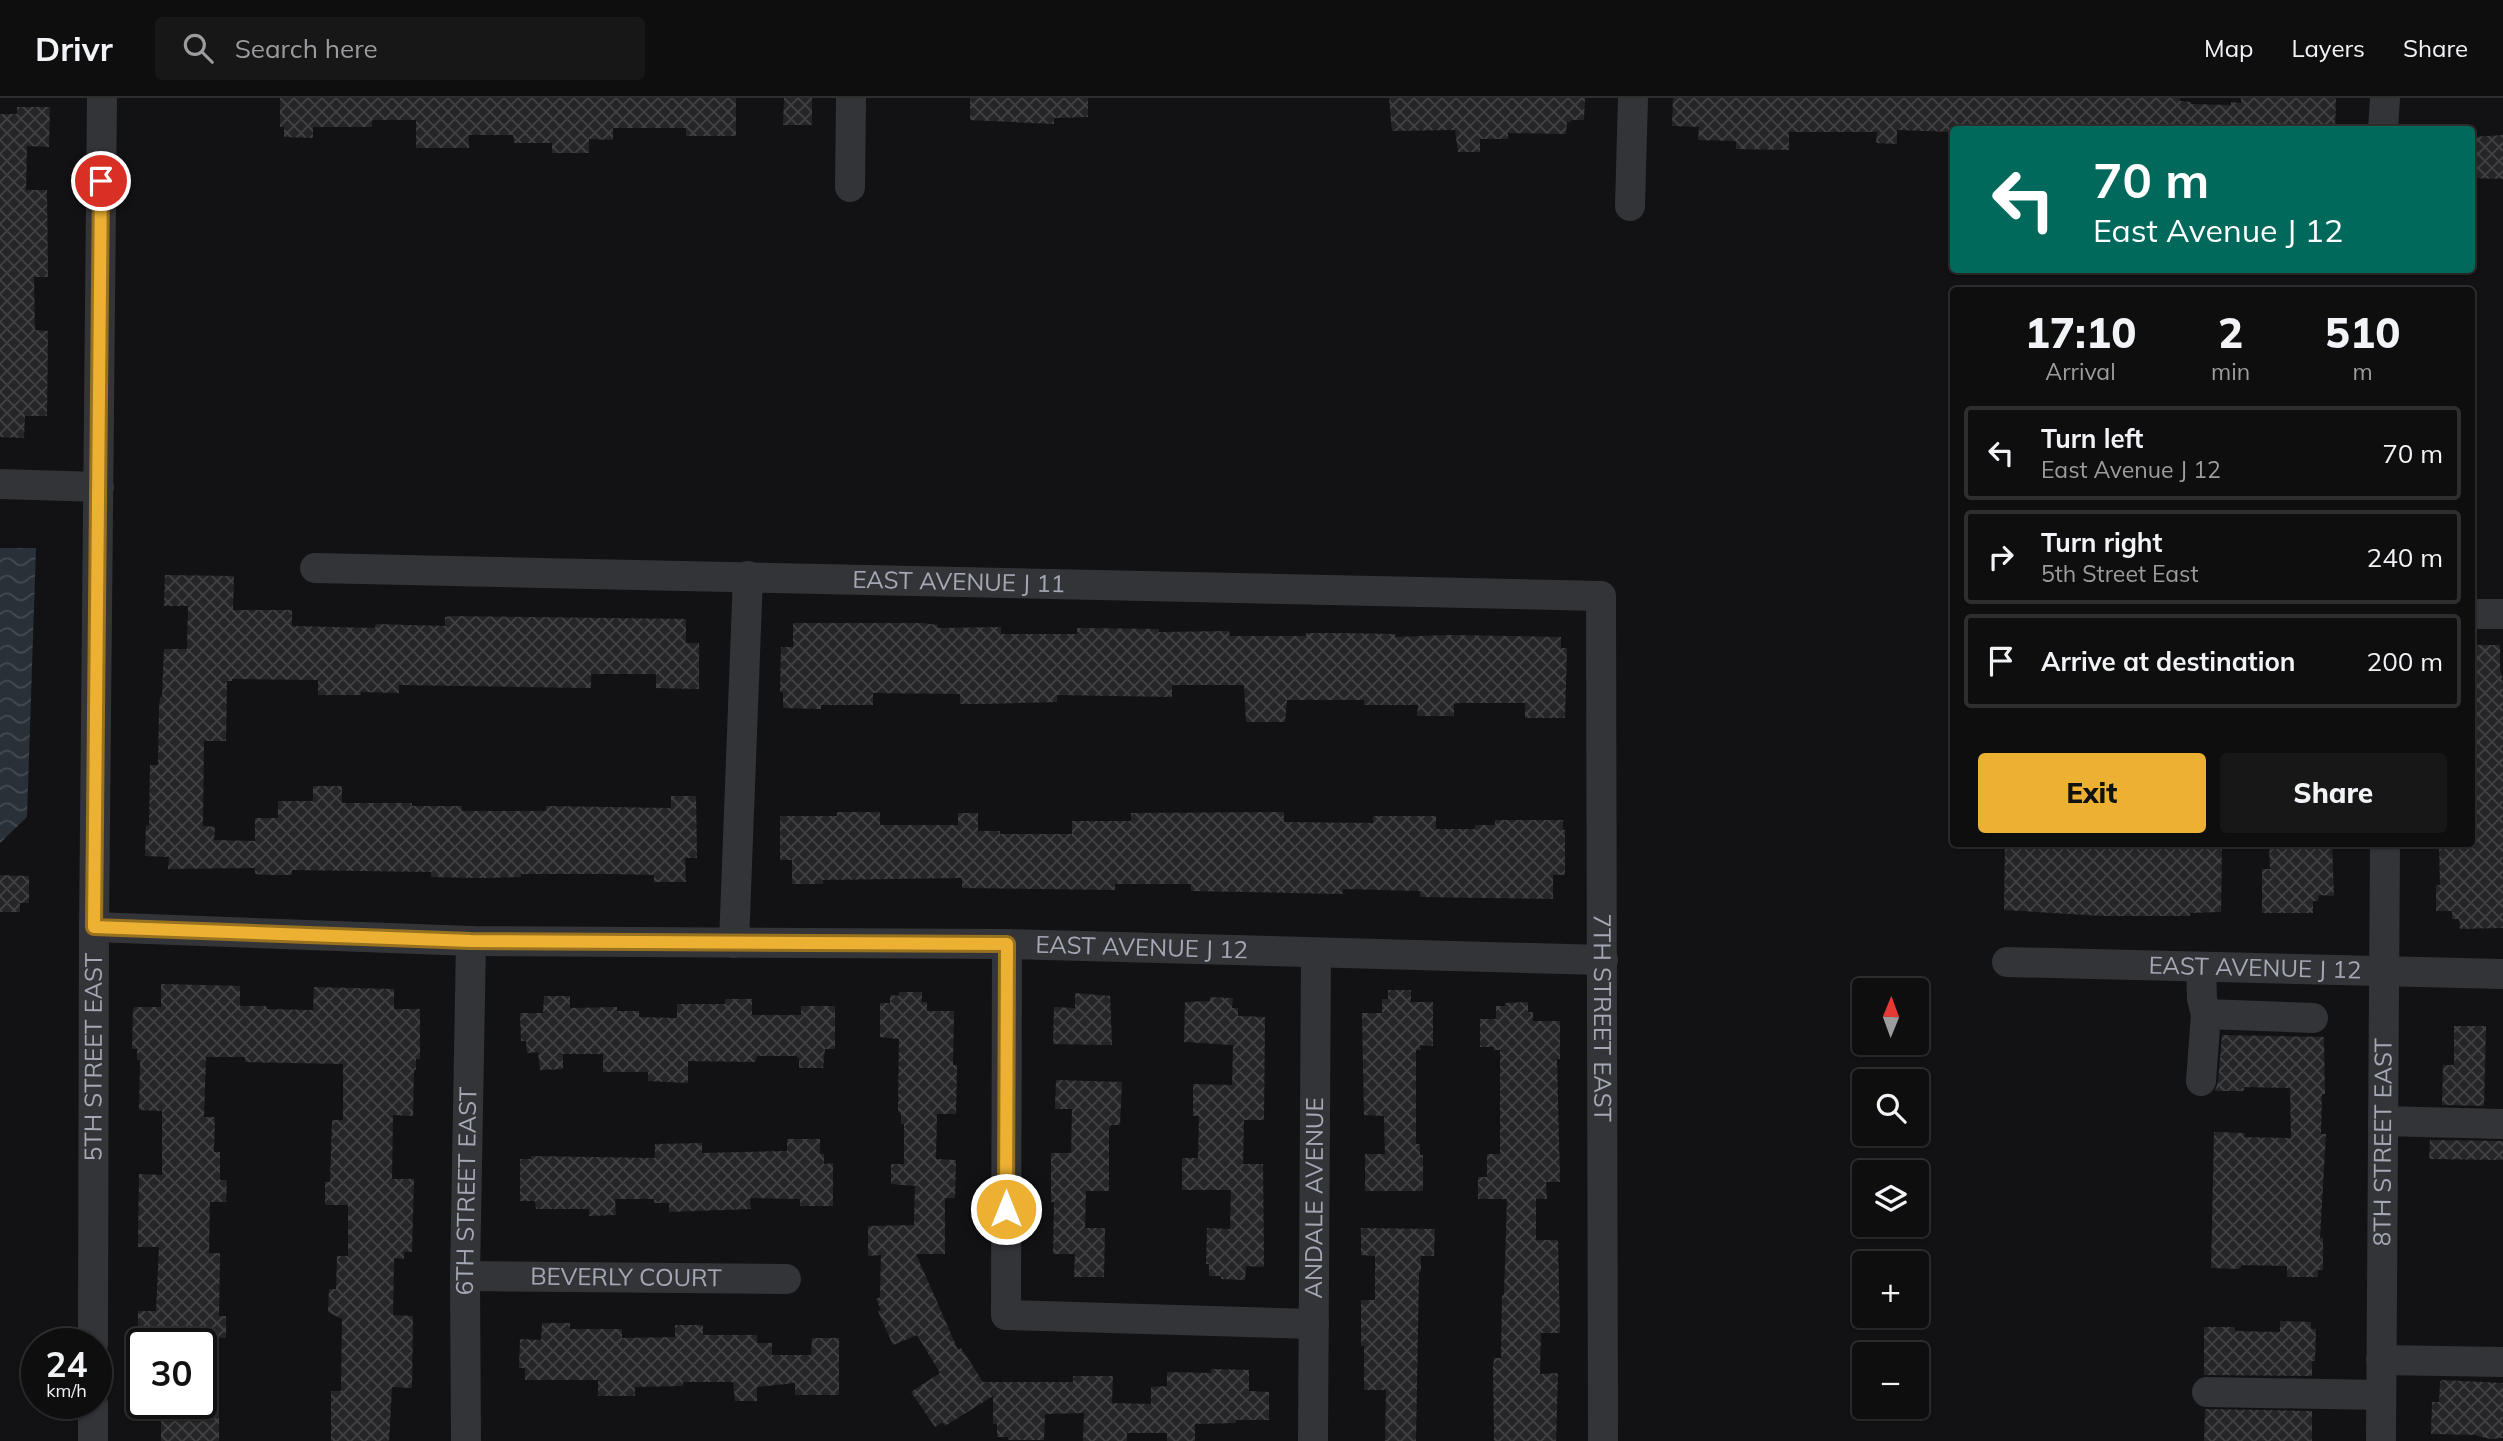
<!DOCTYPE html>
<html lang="en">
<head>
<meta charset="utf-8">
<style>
	:root { --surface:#0e0e0f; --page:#171718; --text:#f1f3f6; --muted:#9b9c9e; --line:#2e2e2f; --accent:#ecb032 }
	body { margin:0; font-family:Mulish,sans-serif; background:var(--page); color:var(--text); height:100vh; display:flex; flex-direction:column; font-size:26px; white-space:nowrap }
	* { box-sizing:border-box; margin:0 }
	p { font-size:23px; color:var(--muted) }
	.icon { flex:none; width:38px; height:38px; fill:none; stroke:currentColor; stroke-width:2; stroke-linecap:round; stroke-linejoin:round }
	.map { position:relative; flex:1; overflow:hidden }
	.sheet { position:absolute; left:1950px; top:189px; width:525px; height:560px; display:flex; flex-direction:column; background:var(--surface); border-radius:7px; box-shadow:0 2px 5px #0004,0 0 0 2px var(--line) }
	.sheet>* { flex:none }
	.banner { position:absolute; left:1950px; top:28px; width:525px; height:147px; border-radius:7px; box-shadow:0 2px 5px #0004,0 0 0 2px var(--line); background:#00695c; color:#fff; overflow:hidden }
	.needle { width:46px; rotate:1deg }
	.controls { position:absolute; left:1852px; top:880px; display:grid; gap:14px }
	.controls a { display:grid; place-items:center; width:77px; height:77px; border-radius:7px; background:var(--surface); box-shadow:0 2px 5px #0004,0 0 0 2px var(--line); font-size:35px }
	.speed { position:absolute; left:21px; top:1230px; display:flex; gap:14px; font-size:35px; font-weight:700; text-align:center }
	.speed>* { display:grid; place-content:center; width:91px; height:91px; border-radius:50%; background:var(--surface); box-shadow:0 2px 5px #0004,0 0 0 2px var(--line); line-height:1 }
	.speed small { font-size:18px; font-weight:400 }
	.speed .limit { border:4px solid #111; border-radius:10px; background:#fff; color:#111 }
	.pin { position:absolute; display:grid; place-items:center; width:60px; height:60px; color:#fff; margin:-30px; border:4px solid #fff; border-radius:50%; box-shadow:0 2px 7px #0007 }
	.me { position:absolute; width:77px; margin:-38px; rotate:0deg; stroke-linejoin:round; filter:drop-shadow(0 0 5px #0008) }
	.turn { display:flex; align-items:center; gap:24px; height:147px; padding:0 28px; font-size:32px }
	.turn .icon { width:91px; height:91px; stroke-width:2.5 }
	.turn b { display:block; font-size:49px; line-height:60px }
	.eta { display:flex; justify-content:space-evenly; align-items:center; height:119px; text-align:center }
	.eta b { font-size:42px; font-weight:800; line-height:49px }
	.cta { display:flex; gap:14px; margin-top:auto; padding:14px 28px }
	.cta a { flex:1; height:80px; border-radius:7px; background:var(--accent); color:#111; font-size:28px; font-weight:800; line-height:80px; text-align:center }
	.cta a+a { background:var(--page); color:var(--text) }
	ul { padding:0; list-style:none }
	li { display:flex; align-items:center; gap:21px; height:94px; margin:0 14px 10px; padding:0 14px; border:4px solid var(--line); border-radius:7px }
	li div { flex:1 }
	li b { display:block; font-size:26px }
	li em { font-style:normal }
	header { display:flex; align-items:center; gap:42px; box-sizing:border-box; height:98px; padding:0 35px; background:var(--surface); border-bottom:2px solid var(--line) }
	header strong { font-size:33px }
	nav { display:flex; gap:38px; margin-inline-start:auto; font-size:24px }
	.search { width:490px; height:63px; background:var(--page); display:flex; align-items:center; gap:18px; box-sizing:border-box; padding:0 24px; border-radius:7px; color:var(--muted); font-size:26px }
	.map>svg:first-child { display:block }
	.water { fill:url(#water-waves) }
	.building { fill:url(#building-cross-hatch) }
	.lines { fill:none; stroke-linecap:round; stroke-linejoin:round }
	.minor { stroke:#333438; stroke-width:30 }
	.route-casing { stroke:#997220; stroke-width:18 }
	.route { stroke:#ecb032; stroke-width:12 }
	.labels { text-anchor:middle; stroke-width:7; stroke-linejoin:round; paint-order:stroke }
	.street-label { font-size:24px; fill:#a4a8b4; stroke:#0d0d0e }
</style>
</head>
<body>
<header>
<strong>Drivr</strong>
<div class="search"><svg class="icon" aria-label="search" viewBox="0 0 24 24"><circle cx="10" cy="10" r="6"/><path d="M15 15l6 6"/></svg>Search here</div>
<nav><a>Map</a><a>Layers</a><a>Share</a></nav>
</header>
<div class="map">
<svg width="2503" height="1343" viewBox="0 0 2503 1343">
	<defs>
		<pattern id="water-waves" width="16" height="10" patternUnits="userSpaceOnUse" patternTransform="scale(1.75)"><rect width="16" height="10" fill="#293037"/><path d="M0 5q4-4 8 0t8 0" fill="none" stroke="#454b52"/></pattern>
		<pattern id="building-cross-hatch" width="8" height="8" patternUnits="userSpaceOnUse" patternTransform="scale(1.75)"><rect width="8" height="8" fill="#252528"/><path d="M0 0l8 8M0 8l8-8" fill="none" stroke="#424245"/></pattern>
	</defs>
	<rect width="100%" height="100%" fill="#121214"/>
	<path class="water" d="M 0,450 L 36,450 L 27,719 L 0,745 Z"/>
	<path class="building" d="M 280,0 L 736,0 L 736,38 L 686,38 L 686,30 L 613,30 L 613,42 L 589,41 L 589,55 L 552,55 L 552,45 L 514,45 L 513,37 L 469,37 L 469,50 L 416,50 L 416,22 L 372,22 L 372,29 L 313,29 L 313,40 L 284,39 L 284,29 L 280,29 Z
		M 784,0 L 812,0 L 812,27 L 783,27 Z
		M 970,0 L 1088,0 L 1088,19 L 1054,20 L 1054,26 L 970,22 Z
		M 1389,0 L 1585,0 L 1584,22 L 1571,22 L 1571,24 L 1567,24 L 1566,36 L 1508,35 L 1508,41 L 1480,41 L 1480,54 L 1458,54 L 1455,32 L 1392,33 Z
		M 1673,0 L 2180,0 L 2180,3 L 2191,4 L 2191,6 L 2231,7 L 2231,4 L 2241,5 L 2241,0 L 2336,0 L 2335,32 L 1953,32 L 1953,34 L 1897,32 L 1897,46 L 1876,45 L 1877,34 L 1789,34 L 1789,52 L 1736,51 L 1736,43 L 1698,42 L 1699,29 L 1672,28 Z
		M 17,9 L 50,9 L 49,49 L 27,48 L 26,92 L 47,92 L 48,179 L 34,179 L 35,232 L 48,233 L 47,318 L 25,318 L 24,340 L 0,339 L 0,16 L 17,16 Z
		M 2503,37 L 2503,81 L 2471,80 L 2471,39 Z
		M 165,477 L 234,478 L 233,512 L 292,512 L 292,528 L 375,530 L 376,526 L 445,528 L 445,519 L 452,518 L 686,521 L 686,545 L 699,545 L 699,591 L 656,590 L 656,576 L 591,576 L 591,590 L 399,587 L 399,595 L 361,594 L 361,597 L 318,597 L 318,582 L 232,581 L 232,583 L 227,583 L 226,643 L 204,643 L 203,728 L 215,729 L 214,742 L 255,743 L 255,720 L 278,720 L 278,703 L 313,703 L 313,688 L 342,688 L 342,705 L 412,705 L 412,708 L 462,708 L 462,713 L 546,713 L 546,708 L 671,710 L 671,698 L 696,698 L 697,760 L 685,760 L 686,784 L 654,784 L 654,777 L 609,776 L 521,776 L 521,779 L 483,780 L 431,779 L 431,774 L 292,772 L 292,777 L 266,777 L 255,776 L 255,770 L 168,771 L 169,759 L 145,758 L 146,727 L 149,728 L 150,667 L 158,667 L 159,612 L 160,599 L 162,599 L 164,551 L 187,551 L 188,508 L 164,508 Z
		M 793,525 L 922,525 L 938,527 L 938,530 L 1001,529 L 1001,536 L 1077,536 L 1077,530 L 1159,531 L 1159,534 L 1229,533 L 1230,538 L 1306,538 L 1306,535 L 1344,535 L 1395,536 L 1395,539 L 1450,537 L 1561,539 L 1561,550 L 1567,550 L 1565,620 L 1525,620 L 1525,605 L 1459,605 L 1454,606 L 1454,618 L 1417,618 L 1418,607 L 1364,607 L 1364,602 L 1287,602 L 1285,624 L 1246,624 L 1244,587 L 1172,587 L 1172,599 L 1057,597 L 1057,604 L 984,606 L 960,606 L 960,596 L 873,595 L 873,607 L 821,607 L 821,611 L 783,610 L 783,594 L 780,594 L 781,549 L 793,549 Z
		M 2471,547 L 2500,547 L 2500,573 L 2502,578 L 2503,591 L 2503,830 L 2499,830 L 2460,831 L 2459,821 L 2452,821 L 2452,813 L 2436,813 L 2436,787 L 2440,787 L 2439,747 L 2471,746 Z
		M 837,714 L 880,714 L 880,727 L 958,727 L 958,715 L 978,715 L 978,733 L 1000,733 L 1000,736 L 1072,736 L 1072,723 L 1131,723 L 1131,715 L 1284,714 L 1284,724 L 1373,725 L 1373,718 L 1436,718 L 1436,731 L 1475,731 L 1475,727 L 1495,727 L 1495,722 L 1563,722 L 1563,732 L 1565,732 L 1565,777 L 1553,777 L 1553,801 L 1420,799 L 1420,793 L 1343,791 L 1343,796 L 1191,793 L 1191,786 L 1115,786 L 1115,792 L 962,790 L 962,780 L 823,782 L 823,786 L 792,786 L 792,762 L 780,762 L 780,718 L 837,718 Z
		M 2005,746 L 2139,748 L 2139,746 L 2222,746 L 2221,814 L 2190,815 L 2190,818 L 2103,818 L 2004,812 Z
		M 2269,746 L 2332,746 L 2334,798 L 2319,797 L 2318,803 L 2313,803 L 2313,815 L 2262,815 L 2262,771 L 2270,771 Z
		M 0,777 L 29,778 L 29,805 L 20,805 L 20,814 L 0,814 Z
		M 161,886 L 240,888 L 240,908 L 266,908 L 267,911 L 313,912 L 314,889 L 394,891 L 394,911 L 420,911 L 420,961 L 416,961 L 416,972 L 414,972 L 413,1018 L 393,1017 L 392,1081 L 414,1081 L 412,1154 L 404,1154 L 404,1161 L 394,1160 L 393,1217 L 413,1218 L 412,1290 L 392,1289 L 389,1343 L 331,1343 L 331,1293 L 341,1293 L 342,1221 L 328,1214 L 329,1191 L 336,1191 L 337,1158 L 348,1158 L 348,1107 L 325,1107 L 325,1084 L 330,1084 L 332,1022 L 343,1022 L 343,966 L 245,964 L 245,959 L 206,959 L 204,1019 L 215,1019 L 214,1054 L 220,1054 L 220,1082 L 227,1082 L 226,1104 L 210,1104 L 209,1155 L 220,1155 L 219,1218 L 226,1218 L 226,1240 L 138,1239 L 138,1213 L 156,1213 L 159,1149 L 138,1149 L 139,1076 L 162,1077 L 162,1013 L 139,1012 L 140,962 L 137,962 L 137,951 L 132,951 L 133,911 L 135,909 L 161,909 Z
		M 1388,892 L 1411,892 L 1411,904 L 1433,904 L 1433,948 L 1420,947 L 1421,952 L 1416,952 L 1416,1046 L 1420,1046 L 1420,1057 L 1423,1057 L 1423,1093 L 1365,1093 L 1365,1056 L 1385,1056 L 1384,1018 L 1364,1017 L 1362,915 L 1382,915 L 1382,901 L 1388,901 Z
		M 899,894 L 922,894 L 922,904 L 927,904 L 927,913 L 954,913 L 953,967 L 957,967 L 956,1016 L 937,1016 L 936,1061 L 956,1062 L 955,1100 L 945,1100 L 945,1156 L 916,1156 L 958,1252 L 961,1250 L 983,1284 L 1073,1284 L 1073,1278 L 1113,1278 L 1112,1305 L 1151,1306 L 1151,1289 L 1167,1288 L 1167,1274 L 1211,1275 L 1211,1271 L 1249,1272 L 1249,1293 L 1269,1294 L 1269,1322 L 1236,1322 L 1236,1325 L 1195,1326 L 1195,1343 L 1167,1343 L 1167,1335 L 1127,1335 L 1127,1343 L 1083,1343 L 1084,1315 L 1045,1316 L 1044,1342 L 1008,1342 L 1008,1339 L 997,1339 L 997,1326 L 993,1326 L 993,1298 L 945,1328 L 943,1324 L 935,1329 L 911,1294 L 940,1275 L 917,1237 L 893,1247 L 878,1213 L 881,1212 L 876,1201 L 880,1199 L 881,1157 L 868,1158 L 868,1128 L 914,1127 L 915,1088 L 891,1086 L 891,1066 L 904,1066 L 904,1026 L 901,1026 L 901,1015 L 898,1014 L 899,941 L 880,939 L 880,905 L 890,905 L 890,897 L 899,898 Z
		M 1075,895 L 1110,898 L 1112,947 L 1053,946 L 1054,909 L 1075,910 Z
		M 544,898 L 570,898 L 570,910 L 617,909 L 617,913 L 639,913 L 639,919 L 677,920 L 677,906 L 725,906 L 725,901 L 752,901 L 752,917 L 801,917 L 801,908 L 835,908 L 835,951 L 825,951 L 823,970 L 799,970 L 799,960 L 797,960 L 797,958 L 757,958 L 755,964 L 688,963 L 688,985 L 648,983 L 648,974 L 603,974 L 603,956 L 563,956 L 563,971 L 540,972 L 538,954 L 527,955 L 526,943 L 521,943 L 520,915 L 543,915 Z
		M 1210,899 L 1233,900 L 1232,910 L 1238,910 L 1238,918 L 1265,919 L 1264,1022 L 1244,1022 L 1243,1066 L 1263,1066 L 1264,1169 L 1246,1168 L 1245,1182 L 1221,1181 L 1221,1178 L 1209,1178 L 1209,1166 L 1206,1166 L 1207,1130 L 1230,1131 L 1231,1092 L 1182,1092 L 1182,1060 L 1198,1060 L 1199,1018 L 1193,1018 L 1193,986 L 1232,987 L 1233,947 L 1184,944 L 1185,904 L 1210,903 Z
		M 1528,904 L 1528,914 L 1533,914 L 1533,923 L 1560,923 L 1560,961 L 1557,961 L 1560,1084 L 1546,1084 L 1547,1101 L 1536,1101 L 1536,1142 L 1558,1142 L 1560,1235 L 1541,1235 L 1540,1276 L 1558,1275 L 1556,1343 L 1494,1343 L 1493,1270 L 1494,1260 L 1501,1260 L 1502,1197 L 1504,1197 L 1507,1101 L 1478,1101 L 1478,1079 L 1487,1079 L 1487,1056 L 1500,1056 L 1500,952 L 1494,952 L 1494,949 L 1480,949 L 1480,921 L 1496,921 L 1496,908 L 1505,908 L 1505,905 Z
		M 2454,928 L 2486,928 L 2484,1008 L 2442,1007 L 2443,967 L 2454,967 Z
		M 2222,937 L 2324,939 L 2325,996 L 2322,996 L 2321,1036 L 2326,1036 L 2320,1140 L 2323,1140 L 2323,1172 L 2318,1172 L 2318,1179 L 2287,1179 L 2287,1168 L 2242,1167 L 2239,1171 L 2211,1170 L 2214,1034 L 2245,1035 L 2244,1039 L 2291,1040 L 2290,990 L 2244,989 L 2244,993 L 2215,993 L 2218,984 Z
		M 1056,982 L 1122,984 L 1120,1027 L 1111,1027 L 1109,1031 L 1109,1093 L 1086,1093 L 1085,1130 L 1105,1130 L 1104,1179 L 1074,1179 L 1075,1156 L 1053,1156 L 1054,1104 L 1051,1104 L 1051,1055 L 1071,1055 L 1072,1011 L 1055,1011 Z
		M 787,1041 L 820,1041 L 820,1056 L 824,1056 L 824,1066 L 833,1065 L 833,1108 L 800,1108 L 800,1101 L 750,1100 L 751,1111 L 669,1114 L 669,1105 L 654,1105 L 654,1101 L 615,1101 L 616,1117 L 589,1118 L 589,1111 L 536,1111 L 535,1103 L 520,1103 L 520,1061 L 531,1061 L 531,1058 L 655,1060 L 655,1046 L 702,1045 L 702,1055 L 787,1053 Z
		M 2430,1042 L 2503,1043 L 2503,1062 L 2429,1061 Z
		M 1361,1130 L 1435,1131 L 1434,1158 L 1421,1158 L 1421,1174 L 1419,1174 L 1416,1343 L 1385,1343 L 1386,1292 L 1364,1292 L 1364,1248 L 1361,1248 L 1361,1202 L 1375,1202 L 1375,1158 L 1361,1157 Z
		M 2280,1223 L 2311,1224 L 2311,1231 L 2316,1231 L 2315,1263 L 2312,1263 L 2312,1278 L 2204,1277 L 2204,1229 L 2235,1229 L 2235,1233 L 2280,1234 Z
		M 542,1225 L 570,1225 L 570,1231 L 622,1231 L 622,1240 L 675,1239 L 675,1227 L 703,1227 L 703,1237 L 757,1237 L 757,1245 L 772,1245 L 772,1257 L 811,1257 L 812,1240 L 839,1240 L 839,1297 L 795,1297 L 795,1285 L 757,1289 L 757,1303 L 735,1303 L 733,1284 L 683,1284 L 683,1288 L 635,1289 L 635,1298 L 598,1298 L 598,1282 L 525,1282 L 525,1270 L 519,1270 L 520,1241 L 541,1242 Z
		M 2442,1282 L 2503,1285 L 2503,1340 L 2490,1341 L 2475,1337 L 2431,1336 L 2432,1304 L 2439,1304 L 2440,1284 Z
		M 161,1306 L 219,1306 L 219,1343 L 161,1343 Z
		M 2205,1311 L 2312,1313 L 2312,1343 L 2204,1343 Z"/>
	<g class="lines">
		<g class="minor">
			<path d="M 2383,32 L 2385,0"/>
			<path d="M 850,89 L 851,0"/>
			<path d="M 1630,108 L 1633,0"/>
			<path d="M 0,386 L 99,389"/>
			<path id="s1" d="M 315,470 L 1601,498 L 1603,1343"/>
			<path d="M 2471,516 L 2503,516"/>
			<path id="s2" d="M 94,829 L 471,843 L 1007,846 L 1603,862"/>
			<path d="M 734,845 L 748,478"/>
			<path d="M 1007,846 L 1006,1217 L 1314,1226"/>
			<path id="s3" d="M 2007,864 L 2503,876"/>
			<path d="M 2201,869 L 2202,901 L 2206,916 L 2313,920"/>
			<path d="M 2201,983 L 2206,916"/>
			<path d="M 2383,1023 L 2503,1026"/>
			<path id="s4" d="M 465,1178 L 786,1181"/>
			<path id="s5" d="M 93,1246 L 94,829 L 102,0"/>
			<path d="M 2381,1262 L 2503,1264"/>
			<path d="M 2207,1294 L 2381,1297"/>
			<path d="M 93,1343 L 93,1306"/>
			<path id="s6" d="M 466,1343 L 465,1178 L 471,843"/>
			<path id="s7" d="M 1313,1343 L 1316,855"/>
			<path id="s8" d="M 2381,1343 L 2385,746"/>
		</g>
	</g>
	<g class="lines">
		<defs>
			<path id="route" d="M 101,83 L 94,829 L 471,843 L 1007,846 L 1006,1111"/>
		</defs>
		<use href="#route" class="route-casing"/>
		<use href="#route" class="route"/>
	</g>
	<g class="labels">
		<g class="street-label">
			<text dy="8" stroke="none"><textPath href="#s1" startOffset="644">EAST AVENUE J 11</textPath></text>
			<text dy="8" stroke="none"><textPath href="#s2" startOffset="1048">EAST AVENUE J 12</textPath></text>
			<text dy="8" stroke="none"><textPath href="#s3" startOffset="248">EAST AVENUE J 12</textPath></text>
			<text dy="8" stroke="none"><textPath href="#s1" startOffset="1708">7TH STREET EAST</textPath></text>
			<text dy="8" stroke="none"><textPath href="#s5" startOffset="287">5TH STREET EAST</textPath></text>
			<text dy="8" stroke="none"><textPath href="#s8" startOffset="299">8TH STREET EAST</textPath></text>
			<text dy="8" stroke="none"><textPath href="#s6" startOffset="250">6TH STREET EAST</textPath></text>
			<text dy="8" stroke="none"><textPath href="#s7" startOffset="243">ANDALE AVENUE</textPath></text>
			<text dy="8" stroke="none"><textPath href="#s4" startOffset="161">BEVERLY COURT</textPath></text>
		</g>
	</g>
</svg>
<div class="controls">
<a><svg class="needle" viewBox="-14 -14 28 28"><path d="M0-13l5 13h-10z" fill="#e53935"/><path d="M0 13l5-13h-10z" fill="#9b9c9e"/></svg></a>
<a><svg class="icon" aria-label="search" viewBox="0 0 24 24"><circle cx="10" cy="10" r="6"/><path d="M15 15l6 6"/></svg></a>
<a><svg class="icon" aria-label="layers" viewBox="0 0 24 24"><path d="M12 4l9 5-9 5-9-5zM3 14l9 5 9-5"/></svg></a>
<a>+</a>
<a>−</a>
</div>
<div class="speed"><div>24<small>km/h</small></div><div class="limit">30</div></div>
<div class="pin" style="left:101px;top:83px;background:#d93025"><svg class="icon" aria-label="arrive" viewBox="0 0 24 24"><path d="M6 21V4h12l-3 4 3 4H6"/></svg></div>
<svg class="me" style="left:1006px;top:1111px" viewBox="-20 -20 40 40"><circle r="17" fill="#ecb032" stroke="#fff" stroke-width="3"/><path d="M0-11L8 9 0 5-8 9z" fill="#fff"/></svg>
<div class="banner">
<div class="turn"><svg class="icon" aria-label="left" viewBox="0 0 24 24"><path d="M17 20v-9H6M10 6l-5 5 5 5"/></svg><div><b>70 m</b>East Avenue J 12</div></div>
</div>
<section class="sheet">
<div class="eta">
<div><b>17:10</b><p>Arrival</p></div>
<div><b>2</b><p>min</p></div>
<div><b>510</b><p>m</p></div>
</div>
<ul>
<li><svg class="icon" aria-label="left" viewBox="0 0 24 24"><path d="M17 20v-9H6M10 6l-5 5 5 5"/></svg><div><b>Turn left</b><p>East Avenue J 12</p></div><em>70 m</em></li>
<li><svg class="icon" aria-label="right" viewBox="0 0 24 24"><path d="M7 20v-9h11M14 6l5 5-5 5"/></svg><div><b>Turn right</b><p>5th Street East</p></div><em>240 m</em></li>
<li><svg class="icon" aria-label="arrive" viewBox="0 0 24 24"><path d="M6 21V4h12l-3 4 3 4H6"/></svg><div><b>Arrive at destination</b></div><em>200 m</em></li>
</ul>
<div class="cta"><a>Exit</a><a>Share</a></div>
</section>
</div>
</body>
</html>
